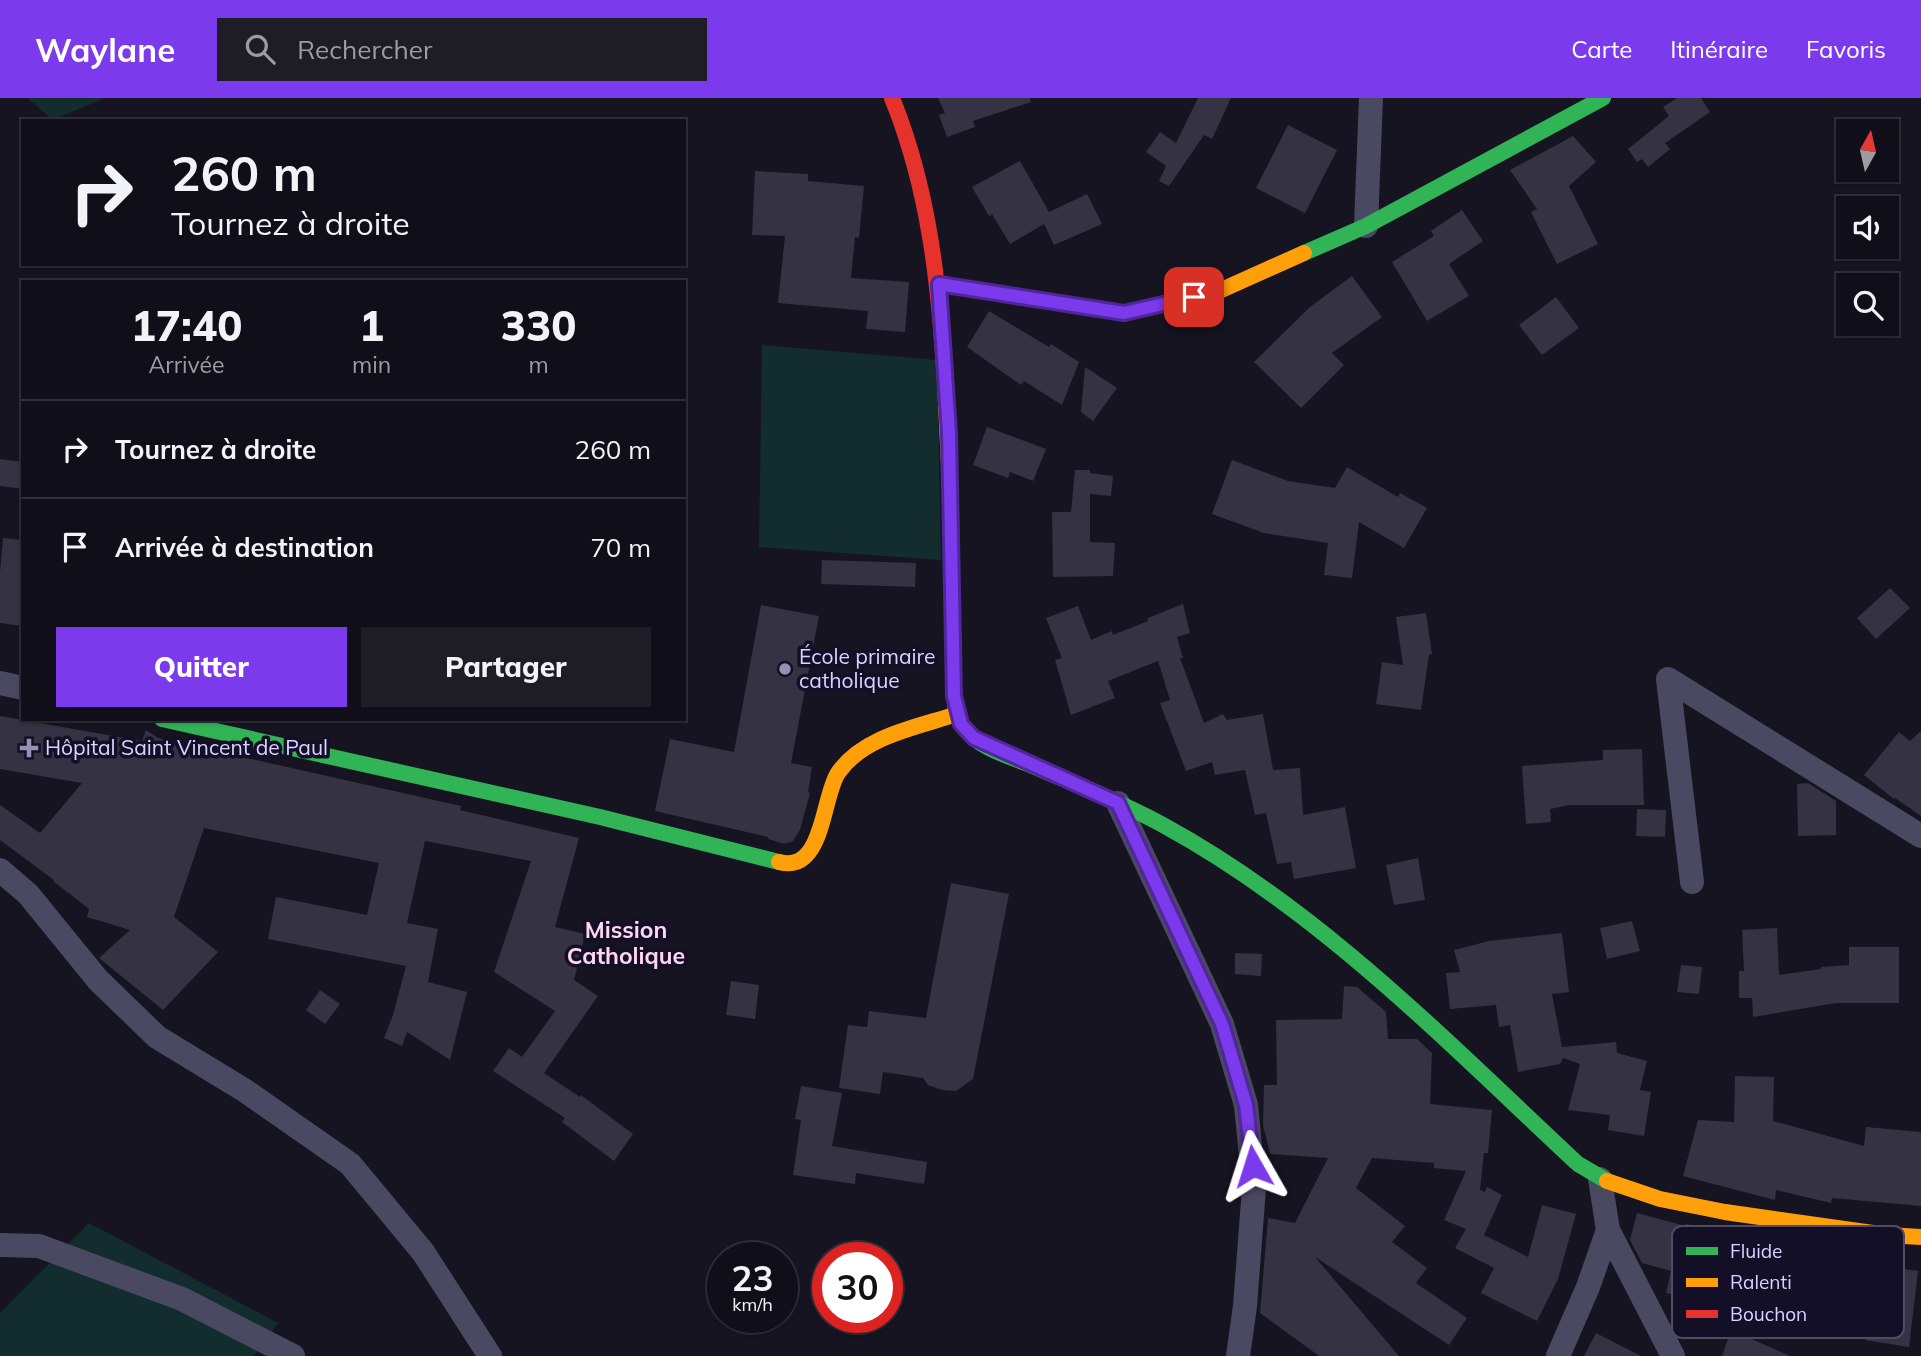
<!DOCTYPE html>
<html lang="fr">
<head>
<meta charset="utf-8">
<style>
	:root { --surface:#100f19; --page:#1e1d26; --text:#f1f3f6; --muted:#9c9ca2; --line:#302f38; --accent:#7c3aed }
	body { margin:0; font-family:Mulish,sans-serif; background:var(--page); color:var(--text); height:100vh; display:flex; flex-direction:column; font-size:26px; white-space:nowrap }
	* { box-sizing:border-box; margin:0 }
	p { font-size:23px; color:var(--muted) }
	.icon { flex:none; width:38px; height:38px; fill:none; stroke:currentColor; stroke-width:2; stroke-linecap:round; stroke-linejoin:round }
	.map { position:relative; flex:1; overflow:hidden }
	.side { position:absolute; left:21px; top:182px; width:665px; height:441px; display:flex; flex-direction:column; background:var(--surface); border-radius:0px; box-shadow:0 2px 5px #0004,0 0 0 2px var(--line) }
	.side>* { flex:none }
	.top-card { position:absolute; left:21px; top:21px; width:665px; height:147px; border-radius:0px; box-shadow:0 2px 5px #0004,0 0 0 2px var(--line); background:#100f19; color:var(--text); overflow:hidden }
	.needle { width:46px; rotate:8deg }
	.controls { position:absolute; left:1836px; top:21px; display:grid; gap:14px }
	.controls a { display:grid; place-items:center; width:63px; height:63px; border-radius:0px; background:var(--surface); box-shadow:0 2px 5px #0004,0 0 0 2px var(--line); font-size:35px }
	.speed { position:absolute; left:707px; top:1144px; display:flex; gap:14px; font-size:35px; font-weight:700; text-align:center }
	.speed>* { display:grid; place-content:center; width:91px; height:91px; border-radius:50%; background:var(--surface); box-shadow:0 2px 5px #0004,0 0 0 2px var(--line); line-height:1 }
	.speed small { font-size:18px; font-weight:400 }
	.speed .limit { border:10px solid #d22; background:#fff; color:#111 }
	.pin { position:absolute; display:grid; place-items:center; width:60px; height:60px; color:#fff; margin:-30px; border-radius:14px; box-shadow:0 4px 10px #0006 }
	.me { position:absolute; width:77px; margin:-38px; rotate:354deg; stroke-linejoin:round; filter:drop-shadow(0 0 5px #0008) }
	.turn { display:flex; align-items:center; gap:24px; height:147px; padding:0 35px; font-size:32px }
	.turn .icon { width:91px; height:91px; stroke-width:2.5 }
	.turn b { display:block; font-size:49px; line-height:60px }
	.eta { display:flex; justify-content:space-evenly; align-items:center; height:119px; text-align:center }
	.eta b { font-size:42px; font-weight:800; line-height:49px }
	.cta { display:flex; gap:14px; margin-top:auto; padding:14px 35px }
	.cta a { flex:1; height:80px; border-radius:0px; background:var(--accent); color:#fff; font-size:28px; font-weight:800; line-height:80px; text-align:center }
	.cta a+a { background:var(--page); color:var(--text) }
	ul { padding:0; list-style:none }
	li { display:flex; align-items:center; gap:21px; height:98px; padding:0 35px; border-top:2px solid var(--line) }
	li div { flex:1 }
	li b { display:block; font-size:26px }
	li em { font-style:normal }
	header { display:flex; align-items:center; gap:42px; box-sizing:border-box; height:98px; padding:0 35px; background:var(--accent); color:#fff }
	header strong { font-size:33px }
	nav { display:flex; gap:38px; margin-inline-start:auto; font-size:24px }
	.search { width:490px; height:63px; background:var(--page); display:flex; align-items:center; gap:18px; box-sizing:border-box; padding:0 24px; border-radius:0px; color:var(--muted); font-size:26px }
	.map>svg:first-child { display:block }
	.green { fill:#132c2d }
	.building { fill:#343243 }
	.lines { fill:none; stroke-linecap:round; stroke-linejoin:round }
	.street { stroke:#4a4962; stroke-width:24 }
	.fast { stroke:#30b455; stroke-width:16 }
	.slow { stroke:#ff9f0a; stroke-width:16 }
	.jam { stroke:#e5322d; stroke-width:16 }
	.route-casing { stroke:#51269a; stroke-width:18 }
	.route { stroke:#7c3aed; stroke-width:12 }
	.poi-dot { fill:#9591b1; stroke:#130f26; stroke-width:2.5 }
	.labels { text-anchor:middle; stroke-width:7; stroke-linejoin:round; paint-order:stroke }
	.poi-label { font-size:21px; fill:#d9d4ff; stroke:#130f26; text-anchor:start }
	.neighbourhood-label { font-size:23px; font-weight:bold; fill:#ffd6f0; stroke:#130f26 }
	.key { fill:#130f26; stroke:#4e4a67; stroke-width:2 }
	.key-label { font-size:19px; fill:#d9d4ff }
</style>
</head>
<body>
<header>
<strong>Waylane</strong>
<div class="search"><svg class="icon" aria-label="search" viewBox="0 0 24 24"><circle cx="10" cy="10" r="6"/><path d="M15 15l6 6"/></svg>Rechercher</div>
<nav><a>Carte</a><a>Itinéraire</a><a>Favoris</a></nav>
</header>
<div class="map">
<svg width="1921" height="1258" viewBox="0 0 1921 1258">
	<rect width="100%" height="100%" fill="#161421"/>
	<path class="green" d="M 27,0 L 105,0 L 53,22 Z
		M 762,247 L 937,262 L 941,462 L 759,449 Z
		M 89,1125 L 278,1225 L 254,1258 L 0,1258 L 0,1215 Z"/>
	<path class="building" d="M 938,0 L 1030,0 L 1031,4 L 973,23 L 975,29 L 947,39 L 939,17 L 945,15 Z
		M 1198,0 L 1231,0 L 1212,41 L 1204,37 L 1169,88 L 1159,83 L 1166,68 L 1146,54 L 1160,34 L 1176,45 Z
		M 1677,0 L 1701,0 L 1710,14 L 1665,45 L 1670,51 L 1648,69 L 1642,61 L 1637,64 L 1628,51 L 1669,18 L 1663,9 Z
		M 1288,27 L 1337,52 L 1305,115 L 1256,90 Z
		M 1573,38 L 1596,64 L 1569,88 L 1598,146 L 1557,166 L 1531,114 L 1537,111 L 1510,72 Z
		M 1020,63 L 1049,114 L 1087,96 L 1102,126 L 1054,147 L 1044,126 L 1010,146 L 992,116 L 989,118 L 972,89 Z
		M 755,73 L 808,76 L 808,83 L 864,88 L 859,140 L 855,139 L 851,180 L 909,184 L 905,234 L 866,231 L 868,213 L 778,205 L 785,138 L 752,137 Z
		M 1462,112 L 1483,143 L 1449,166 L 1469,198 L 1427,223 L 1392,164 L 1434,138 L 1431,133 Z
		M 1352,178 L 1382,219 L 1332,255 L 1344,267 L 1301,310 L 1254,264 L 1310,209 Z
		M 1556,199 L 1579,230 L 1542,257 L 1519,227 Z
		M 989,213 L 1049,249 L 1051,246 L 1079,264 L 1062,307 L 1024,283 L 1021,287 L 967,249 Z
		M 1085,269 L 1117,290 L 1093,323 L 1081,314 Z
		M 987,329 L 1046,351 L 1033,383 L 1010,374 L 1008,380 L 973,367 Z
		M 0,361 L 23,364 L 23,391 L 0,388 Z
		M 1232,362 L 1288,383 L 1335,390 L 1347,369 L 1398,399 L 1400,395 L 1427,410 L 1404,450 L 1359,424 L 1352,480 L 1324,477 L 1328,445 L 1264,435 L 1212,416 Z
		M 1075,372 L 1090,372 L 1090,375 L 1113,378 L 1111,398 L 1090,396 L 1090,444 L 1115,445 L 1113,478 L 1053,479 L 1052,414 L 1071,414 Z
		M 3,440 L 23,442 L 23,528 L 0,525 L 0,474 Z
		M 822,462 L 916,465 L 915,489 L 821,486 Z
		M 1890,490 L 1910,510 L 1876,541 L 1857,520 Z
		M 1183,506 L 1190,535 L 1177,539 L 1183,560 L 1180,560 L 1204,625 L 1223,616 L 1227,622 L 1263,616 L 1273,672 L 1300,670 L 1303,717 L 1345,709 L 1356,770 L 1294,781 L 1291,764 L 1277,766 L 1266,715 L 1255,717 L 1245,672 L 1215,677 L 1212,664 L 1186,673 L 1160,605 L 1170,602 L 1158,563 L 1108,583 L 1115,600 L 1071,617 L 1055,562 L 1062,560 L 1046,520 L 1078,508 L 1091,542 L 1112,533 L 1113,537 L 1148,523 L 1148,520 Z
		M 761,507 L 819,518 L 791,665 L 812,669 L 808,694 L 810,695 L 800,732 L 793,743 L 785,746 L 768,741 L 768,739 L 655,713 L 670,641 L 734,654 Z
		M 1426,515 L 1432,556 L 1429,557 L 1421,612 L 1376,606 L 1382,564 L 1403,567 L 1396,519 Z
		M 0,618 L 142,643 L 146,632 L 158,640 L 461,708 L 460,712 L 579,740 L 555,829 L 585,836 L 574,882 L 598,898 L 544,975 L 580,999 L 581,997 L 633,1036 L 614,1063 L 562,1024 L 565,1020 L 493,973 L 509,950 L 522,959 L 555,913 L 494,874 L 531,763 L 425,743 L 407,825 L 438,831 L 428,884 L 467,894 L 450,962 L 407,934 L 402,948 L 384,940 L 393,917 L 406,868 L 268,841 L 276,799 L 367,817 L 379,765 L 204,730 L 174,819 L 218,854 L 163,912 L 99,860 L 130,832 L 87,819 L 89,811 L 53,783 L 54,782 L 0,742 L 0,707 L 40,735 L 82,685 L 0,671 Z
		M 1921,633 L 1921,718 L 1895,700 L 1894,701 L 1864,677 L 1899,634 L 1910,643 Z
		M 1642,651 L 1644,707 L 1570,707 L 1550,711 L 1551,724 L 1526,726 L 1522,668 L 1603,662 L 1603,652 Z
		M 1808,685 L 1836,703 L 1836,737 L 1798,738 L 1797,686 Z
		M 1637,711 L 1666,712 L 1665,739 L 1636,738 Z
		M 1418,760 L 1425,802 L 1394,807 L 1386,767 Z
		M 951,785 L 1009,796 L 973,981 L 956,993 L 942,992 L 928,987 L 923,980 L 883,974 L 880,996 L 839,990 L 848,927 L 867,929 L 869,913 L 926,920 Z
		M 1632,823 L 1640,853 L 1607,861 L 1600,830 Z
		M 1777,830 L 1779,877 L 1821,871 L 1821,869 L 1849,867 L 1849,849 L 1899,849 L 1899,905 L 1836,905 L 1753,919 L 1752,900 L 1739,900 L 1739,873 L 1744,873 L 1742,832 Z
		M 1562,835 L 1569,894 L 1552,896 L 1562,949 L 1616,944 L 1617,955 L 1647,963 L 1640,992 L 1651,994 L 1644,1038 L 1608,1032 L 1610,1017 L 1568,1012 L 1580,966 L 1563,960 L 1560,966 L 1518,974 L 1510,927 L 1499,929 L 1496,907 L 1450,911 L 1446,875 L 1460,874 L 1454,852 L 1489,843 Z
		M 1235,855 L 1262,856 L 1261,878 L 1235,876 Z
		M 1681,867 L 1702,869 L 1699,896 L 1677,894 Z
		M 731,883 L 759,887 L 755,921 L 726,917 Z
		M 1344,888 L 1357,889 L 1386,914 L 1388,941 L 1417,941 L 1432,955 L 1430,1006 L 1492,1012 L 1488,1055 L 1484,1055 L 1480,1092 L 1485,1094 L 1487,1089 L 1502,1097 L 1484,1137 L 1528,1159 L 1542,1107 L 1576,1116 L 1558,1181 L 1537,1223 L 1481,1195 L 1494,1170 L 1455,1150 L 1466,1131 L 1444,1122 L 1466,1073 L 1434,1070 L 1434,1065 L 1372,1060 L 1356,1090 L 1405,1128 L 1392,1144 L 1427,1170 L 1416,1185 L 1467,1220 L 1449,1247 L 1315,1159 L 1399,1258 L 1319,1258 L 1260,1215 L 1268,1120 L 1295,1125 L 1328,1060 L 1270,1056 L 1263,1027 L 1264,987 L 1277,987 L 1276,922 L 1342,921 Z
		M 320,892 L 340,906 L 325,926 L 306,912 Z
		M 1735,978 L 1774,979 L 1773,1023 L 1864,1048 L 1866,1029 L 1921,1034 L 1921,1108 L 1832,1100 L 1831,1105 L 1776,1092 L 1775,1102 L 1683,1078 L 1698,1022 L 1734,1024 Z
		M 801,988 L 842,995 L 832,1048 L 927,1064 L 924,1086 L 856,1075 L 855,1086 L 793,1077 L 801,1022 L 795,1021 Z
		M 1637,1115 L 1685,1128 L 1686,1126 L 1721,1133 L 1722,1139 L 1779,1151 L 1838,1160 L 1839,1155 L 1871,1160 L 1870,1166 L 1918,1173 L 1909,1249 L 1865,1242 L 1866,1236 L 1816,1225 L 1817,1218 L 1780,1212 L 1778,1218 L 1666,1195 L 1671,1173 L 1642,1165 L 1630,1142 Z
		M 1731,1232 L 1790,1258 L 1722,1258 Z
		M 1596,1235 L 1641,1258 L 1584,1258 Z"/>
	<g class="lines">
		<path class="street" d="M 1366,128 L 1371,0
			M 0,585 L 23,590
			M 1118,705 L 1222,926 L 1246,1007 L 1254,1090 L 1245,1208 L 1238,1258
			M 0,772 L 28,796 L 98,882 L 157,939 L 244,992 L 350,1066 L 423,1154 L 490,1258
			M 1692,784 L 1668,581 L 1921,738
			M 1600,1081 L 1608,1132 L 1673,1258
			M 0,1147 L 39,1148 L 182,1201 L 293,1258
			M 1558,1258 L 1588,1189 L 1608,1132"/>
		<path class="fast" d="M 1304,155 L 1366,128 L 1603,0
			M 954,578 C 954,595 953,616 964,630 C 980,651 1009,658 1033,668 C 1077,687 1121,704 1163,727 C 1321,813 1448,945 1578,1066 L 1607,1083
			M 162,621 L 600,719 L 779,764"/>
		<path class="slow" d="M 938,186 L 1124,215 L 1217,194 L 1304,155
			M 945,284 L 950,389 L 954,578
			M 779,764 C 824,776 822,699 838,675 C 863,638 918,629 957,616
			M 1607,1083 L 1660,1101 L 1725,1114 L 1887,1137 L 1921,1139"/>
		<path class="jam" d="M 892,0 C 929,91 939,186 945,284"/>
	</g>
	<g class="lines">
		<defs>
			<path id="route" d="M 1194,199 L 1124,215 L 939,186 L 949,335 L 954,598 L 961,626 L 974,640 L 1118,705 L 1222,926 L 1246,1007 L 1253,1068"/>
		</defs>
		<use href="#route" class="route-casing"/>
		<use href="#route" class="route"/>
	</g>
	<g class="poi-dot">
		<circle cx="785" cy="571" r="7"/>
		<path d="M25.5 639.5h7v7h7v7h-7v7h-7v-7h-7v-7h7z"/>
	</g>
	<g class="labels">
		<g class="poi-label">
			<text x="799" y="566">École primaire<tspan x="799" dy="24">catholique</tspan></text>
			<text x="45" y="657">Hôpital Saint Vincent de Paul</text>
		</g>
		<g class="neighbourhood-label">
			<text x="626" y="840">Mission<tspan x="626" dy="26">Catholique</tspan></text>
		</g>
	</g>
	<rect x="1672" y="1128" width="232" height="112" rx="10" class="key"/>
	<rect x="1686" y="1149" width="32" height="8" fill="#30b455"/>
	<rect x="1686" y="1180" width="32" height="9" fill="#ff9f0a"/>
	<rect x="1686" y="1212" width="32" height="8" fill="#e5322d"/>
	<g class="key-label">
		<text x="1730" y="1160">Fluide</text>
		<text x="1730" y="1191">Ralenti</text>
		<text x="1730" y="1223">Bouchon</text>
	</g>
</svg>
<div class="controls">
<a><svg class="needle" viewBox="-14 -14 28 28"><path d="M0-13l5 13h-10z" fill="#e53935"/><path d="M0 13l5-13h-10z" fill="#9c9ca2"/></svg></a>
<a><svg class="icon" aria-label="sound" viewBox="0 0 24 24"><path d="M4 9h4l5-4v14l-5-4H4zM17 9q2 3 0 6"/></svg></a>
<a><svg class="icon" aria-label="search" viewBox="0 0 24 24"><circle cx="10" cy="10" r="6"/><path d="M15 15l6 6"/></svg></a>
</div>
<div class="speed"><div>23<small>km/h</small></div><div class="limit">30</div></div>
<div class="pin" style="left:1194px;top:199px;background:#d93025"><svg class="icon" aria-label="arrive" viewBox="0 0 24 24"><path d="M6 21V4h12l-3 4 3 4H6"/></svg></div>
<svg class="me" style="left:1253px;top:1068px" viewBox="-20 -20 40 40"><path d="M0-17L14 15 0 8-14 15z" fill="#7c3aed" stroke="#fff" stroke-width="4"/></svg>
<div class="top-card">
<div class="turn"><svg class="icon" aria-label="right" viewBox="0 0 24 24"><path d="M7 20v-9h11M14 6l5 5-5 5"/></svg><div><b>260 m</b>Tournez à droite</div></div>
</div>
<section class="side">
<div class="eta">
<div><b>17:40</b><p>Arrivée</p></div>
<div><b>1</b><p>min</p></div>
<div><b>330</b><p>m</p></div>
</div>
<ul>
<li><svg class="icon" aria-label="right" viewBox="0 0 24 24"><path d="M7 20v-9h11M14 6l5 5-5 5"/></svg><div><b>Tournez à droite</b></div><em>260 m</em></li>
<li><svg class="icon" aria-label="arrive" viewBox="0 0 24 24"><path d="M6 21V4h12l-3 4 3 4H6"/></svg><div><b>Arrivée à destination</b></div><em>70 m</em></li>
</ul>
<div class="cta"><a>Quitter</a><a>Partager</a></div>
</section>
</div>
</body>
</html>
